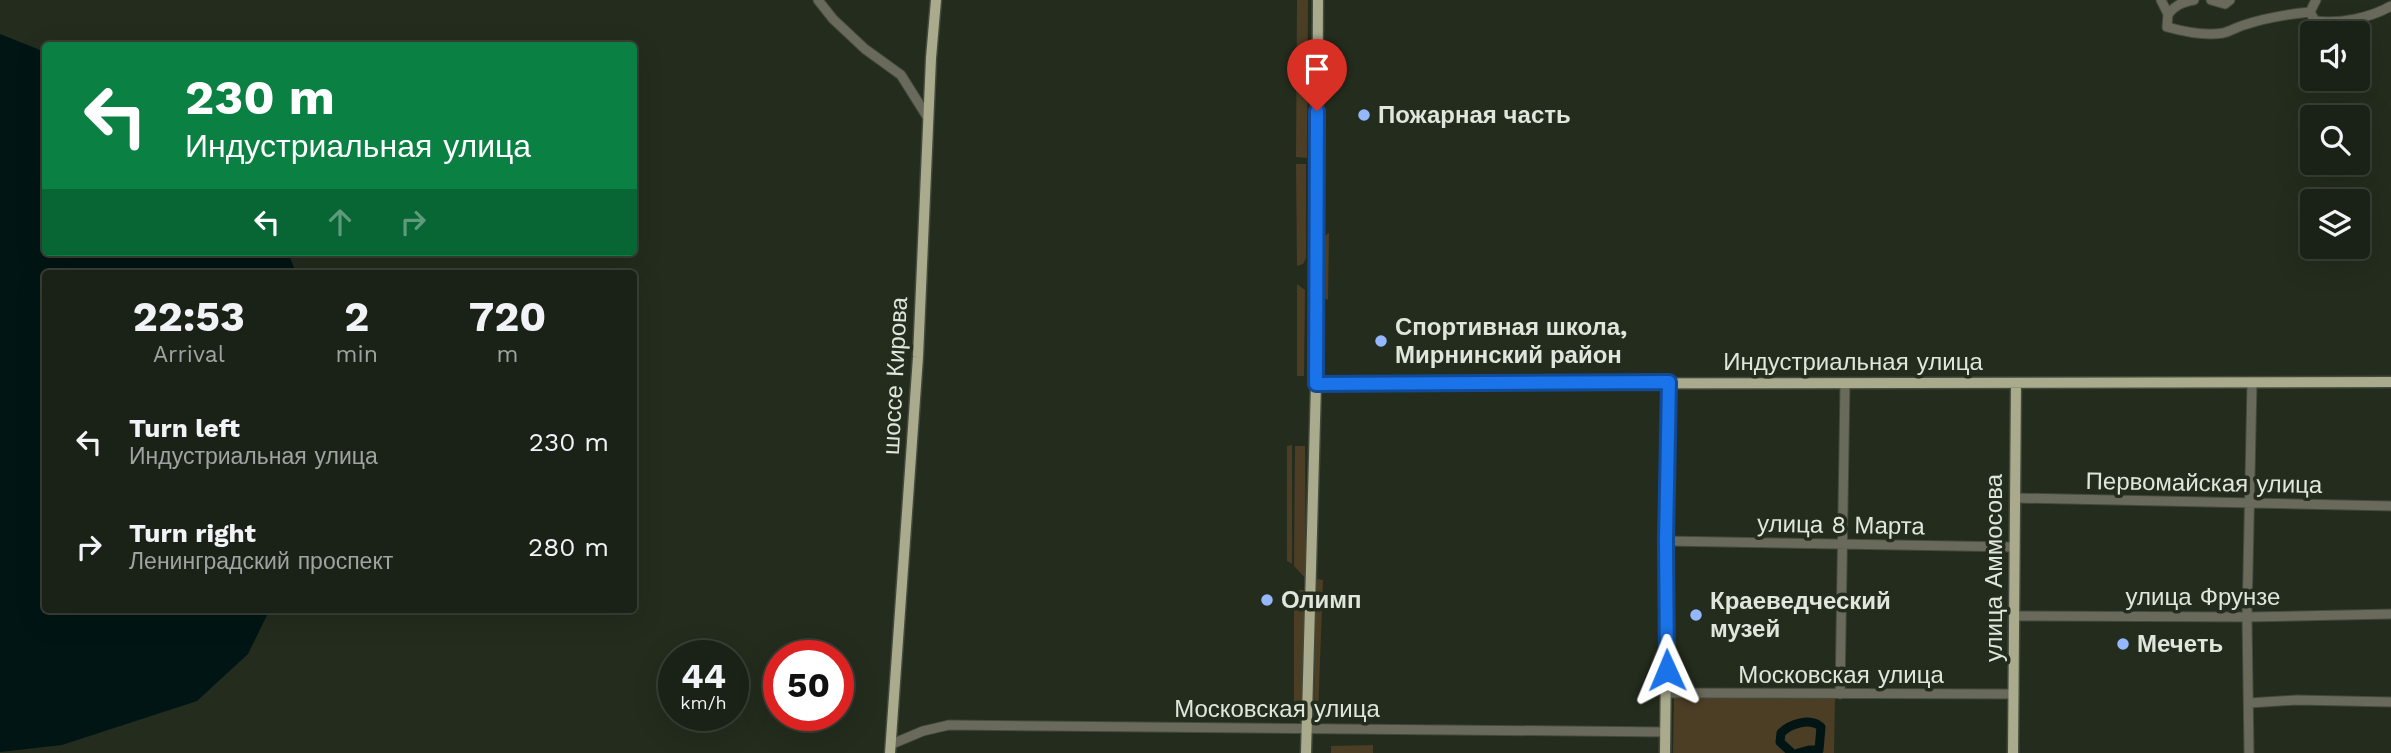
<!DOCTYPE html>
<html lang="en">
<head>
<meta charset="utf-8">
<style>
	:root { --surface:#1a2116; --page:#23291f; --text:#f1f3f6; --muted:#9fa3a1; --line:#383e35 }
	body { margin:0; font-family:"Work Sans",sans-serif; background:var(--page); color:var(--text); height:100vh; display:flex; flex-direction:column; font-size:26px; white-space:nowrap }
	* { box-sizing:border-box; margin:0 }
	p { font-size:23px; color:var(--muted) }
	.icon { flex:none; width:38px; height:38px; fill:none; stroke:currentColor; stroke-width:2; stroke-linecap:round; stroke-linejoin:round }
	.map { position:relative; flex:1; overflow:hidden }
	.sheet { position:absolute; left:42px; top:270px; width:595px; height:343px; display:flex; flex-direction:column; background:var(--surface); border-radius:7px; box-shadow:0 7px 28px #0002,0 0 0 2px var(--line) }
	.sheet>* { flex:none }
	.hud { position:absolute; left:42px; top:42px; width:595px; height:214px; border-radius:7px; box-shadow:0 7px 28px #0002,0 0 0 2px var(--line); background:#0b8043; color:#fff; overflow:hidden }
	.tools { position:absolute; left:2300px; top:21px; display:grid; gap:14px }
	.tools a { display:grid; place-items:center; width:70px; height:70px; border-radius:7px; background:var(--surface); box-shadow:0 7px 28px #0002,0 0 0 2px var(--line); font-size:35px }
	.speed { position:absolute; left:658px; top:640px; display:flex; gap:14px; font-size:35px; font-weight:700; text-align:center }
	.speed>* { display:grid; place-content:center; width:91px; height:91px; border-radius:50%; background:var(--surface); box-shadow:0 7px 28px #0002,0 0 0 2px var(--line); line-height:1 }
	.speed small { font-size:18px; font-weight:400 }
	.speed .limit { border:10px solid #d22; background:#fff; color:#111 }
	.pin { position:absolute; display:grid; place-items:center; width:60px; height:60px; color:#fff; margin:-72px -30px; border-radius:50% 50% 50% 0; rotate:-45deg; box-shadow:0 0 7px #0007 }
	.pin .icon { rotate:45deg }
	.me { position:absolute; width:77px; margin:-38px; rotate:359deg; stroke-linejoin:round; filter:drop-shadow(0 0 5px #0008) }
	.turn { display:flex; align-items:center; gap:24px; height:147px; padding:0 28px; font-size:32px }
	.turn .icon { width:91px; height:91px; stroke-width:2.5 }
	.turn b { display:block; font-size:49px; line-height:60px }
	.lanes { display:flex; align-items:center; height:66px; padding:0 28px; background:#0003; justify-content:center; gap:35px; direction:ltr }
	.lanes .off { opacity:.35 }
	.eta { display:flex; justify-content:space-evenly; align-items:center; height:119px; text-align:center }
	.eta b { font-size:42px; font-weight:700; line-height:49px }
	ul { padding:0; list-style:none }
	li { display:flex; align-items:center; gap:21px; height:105px; padding:0 28px }
	li div { flex:1 }
	li b { display:block; font-size:26px }
	li em { font-style:normal }
	.map>svg:first-child { display:block }
	.green { fill:#4c3e25 }
	.water { fill:#011614 }
	.lines { fill:none; stroke-linecap:round; stroke-linejoin:round }
	.canal { stroke:#011614; stroke-width:9 }
	.minor-casing { stroke:#414a3c; stroke-width:11 }
	.major-casing { stroke:#414a3c; stroke-width:13 }
	.minor { stroke:#696a5b; stroke-width:9 }
	.major { stroke:#aaaa8c; stroke-width:10 }
	.route-casing { stroke:#114b97; stroke-width:18 }
	.route { stroke:#1a73e8; stroke-width:12 }
	.poi-dot { fill:#94b7fd; stroke:#232c1d; stroke-width:2.5 }
	.labels { text-anchor:middle; stroke-width:7; stroke-linejoin:round; paint-order:stroke }
	.poi-label { font-size:24px; font-weight:bold; fill:#e0e6dc; stroke:#232c1d; text-anchor:start }
	.street-label { font-size:24px; fill:#e0e6dc; stroke:#232c1d }
</style>
</head>
<body>
<div class="map">
<svg width="2391" height="753" viewBox="0 0 2391 753">
	<rect width="100%" height="100%" fill="#232c1d"/>
	<path class="green" d="M 1297,0 L 1308,0 L 1307,158 L 1296,157 Z
		M 1296,164 L 1306,164 L 1306,258 L 1303,264 L 1297,266 Z
		M 1329,233 L 1328,300 L 1320,295 L 1321,238 Z
		M 1297,284 L 1305,290 L 1304,376 L 1297,376 Z
		M 1292,445 L 1292,564 L 1287,561 L 1287,446 Z
		M 1295,446 L 1305,446 L 1306,579 L 1294,566 Z
		M 1316,579 L 1323,580 L 1318,715 L 1314,715 Z
		M 1294,590 L 1304,590 L 1303,714 L 1294,719 Z
		M 1674,696 L 1835,697 L 1834,753 L 1673,753 Z
		M 1373,745 L 1373,753 L 1331,753 L 1331,746 Z"/>
	<path class="water" d="M 0,34 L 45,52 L 46,252 L 288,252 L 296,273 L 46,273 L 46,609 L 270,609 L 248,654 L 197,701 L 62,745 L 0,752 Z"/>
	<g class="lines">
		<path class="canal" d="M 1792,753 L 1780,742 L 1781,733 C 1790,724 1810,717 1821,727 L 1819,750 L 1809,750 L 1798,753"/>
		<defs>
			<path id="minor" d="M 818,0 L 833,19 L 865,49 L 901,75 L 928,118
				M 2161,0 L 2168,14 C 2176,5 2182,2 2194,0
				M 2211,0 L 2225,4 L 2230,0
				M 2310,12 L 2316,0
				M 2168,14 L 2167,27 C 2185,32 2205,36 2223,33 C 2231,31 2237,27 2244,25 C 2265,18 2289,14 2310,12 L 2315,21 C 2340,24 2370,18 2391,6
				M 2324,33 L 2327,26 L 2336,23
				M 2015,498 L 2391,506
				M 1666,541 L 2015,547
				M 2014,616 L 2247,617 L 2391,614
				M 1668,693 L 2014,694
				M 1840,694 L 1845,384
				M 2249,703 L 2297,700 L 2391,702
				M 892,744 L 923,731 L 949,725 L 1665,732
				M 2249,753 L 2247,617 L 2252,383"/>
			<path id="major" d="M 1316,384 L 2391,382
				M 890,753 L 918,357 L 931,58 L 936,0
				M 1306,753 L 1316,384 L 1318,0
				M 1665,753 L 1669,382
				M 2013,753 L 2016,383"/>
		</defs>
		<use href="#minor" class="minor-casing"/>
		<use href="#major" class="major-casing"/>
		<use href="#minor" class="minor"/>
		<use href="#major" class="major"/>
	</g>
	<g class="lines">
		<defs>
			<path id="route" d="M 1317,111 L 1316,384 L 1669,382 L 1666,541 L 1667,670"/>
		</defs>
		<use href="#route" class="route-casing"/>
		<use href="#route" class="route"/>
	</g>
	<g class="poi-dot">
		<circle cx="1364" cy="115" r="7"/>
		<circle cx="1381" cy="341" r="7"/>
		<circle cx="1267" cy="600" r="7"/>
		<circle cx="1696" cy="615" r="7"/>
		<circle cx="2123" cy="644" r="7"/>
	</g>
	<g class="labels">
		<g class="poi-label">
			<text x="1378" y="123">Пожарная часть</text>
			<text x="1395" y="335">Спортивная школа,<tspan x="1395" dy="28">Мирнинский район</tspan></text>
			<text x="1281" y="608">Олимп</text>
			<text x="1710" y="609">Краеведческий<tspan x="1710" dy="28">музей</tspan></text>
			<text x="2137" y="652">Мечеть</text>
		</g>
		<g class="street-label">
			<text x="1853" y="370">Индустриальная улица</text>
			<text transform="translate(895 376) rotate(-87)" y="8">шоссе Кирова</text>
			<text transform="translate(2204 483) rotate(1)" y="8">Первомайская улица</text>
			<text transform="translate(1841 525) rotate(1)" y="8">улица 8 Марта</text>
			<text transform="translate(1994 568) rotate(-90)" y="8">улица Аммосова</text>
			<text x="2203" y="605">улица Фрунзе</text>
			<text x="1841" y="683">Московская улица</text>
			<text x="1277" y="717">Московская улица</text>
		</g>
	</g>
</svg>
<div class="tools">
<a><svg class="icon" aria-label="sound" viewBox="0 0 24 24"><path d="M4 9h4l5-4v14l-5-4H4zM17 9q2 3 0 6"/></svg></a>
<a><svg class="icon" aria-label="search" viewBox="0 0 24 24"><circle cx="10" cy="10" r="6"/><path d="M15 15l6 6"/></svg></a>
<a><svg class="icon" aria-label="layers" viewBox="0 0 24 24"><path d="M12 4l9 5-9 5-9-5zM3 14l9 5 9-5"/></svg></a>
</div>
<div class="speed"><div>44<small>km/h</small></div><div class="limit">50</div></div>
<div class="pin" style="left:1317px;top:111px;background:#d93025"><svg class="icon" aria-label="arrive" viewBox="0 0 24 24"><path d="M6 21V4h12l-3 4 3 4H6"/></svg></div>
<svg class="me" style="left:1667px;top:670px" viewBox="-20 -20 40 40"><path d="M0-17L14 15 0 8-14 15z" fill="#1a73e8" stroke="#fff" stroke-width="4"/></svg>
<div class="hud">
<div class="turn"><svg class="icon" aria-label="left" viewBox="0 0 24 24"><path d="M17 20v-9H6M10 6l-5 5 5 5"/></svg><div><b>230 m</b>Индустриальная улица</div></div>
<div class="lanes"><svg class="icon" aria-label="left" viewBox="0 0 24 24"><path d="M17 20v-9H6M10 6l-5 5 5 5"/></svg><svg class="icon off" aria-label="ahead" viewBox="0 0 24 24"><path d="M12 20V5M6 11l6-6 6 6"/></svg><svg class="icon off" aria-label="right" viewBox="0 0 24 24"><path d="M7 20v-9h11M14 6l5 5-5 5"/></svg></div>
</div>
<section class="sheet">
<div class="eta">
<div><b>22:53</b><p>Arrival</p></div>
<div><b>2</b><p>min</p></div>
<div><b>720</b><p>m</p></div>
</div>
<ul>
<li><svg class="icon" aria-label="left" viewBox="0 0 24 24"><path d="M17 20v-9H6M10 6l-5 5 5 5"/></svg><div><b>Turn left</b><p>Индустриальная улица</p></div><em>230 m</em></li>
<li><svg class="icon" aria-label="right" viewBox="0 0 24 24"><path d="M7 20v-9h11M14 6l5 5-5 5"/></svg><div><b>Turn right</b><p>Ленинградский проспект</p></div><em>280 m</em></li>
</ul>
</section>
</div>
</body>
</html>
